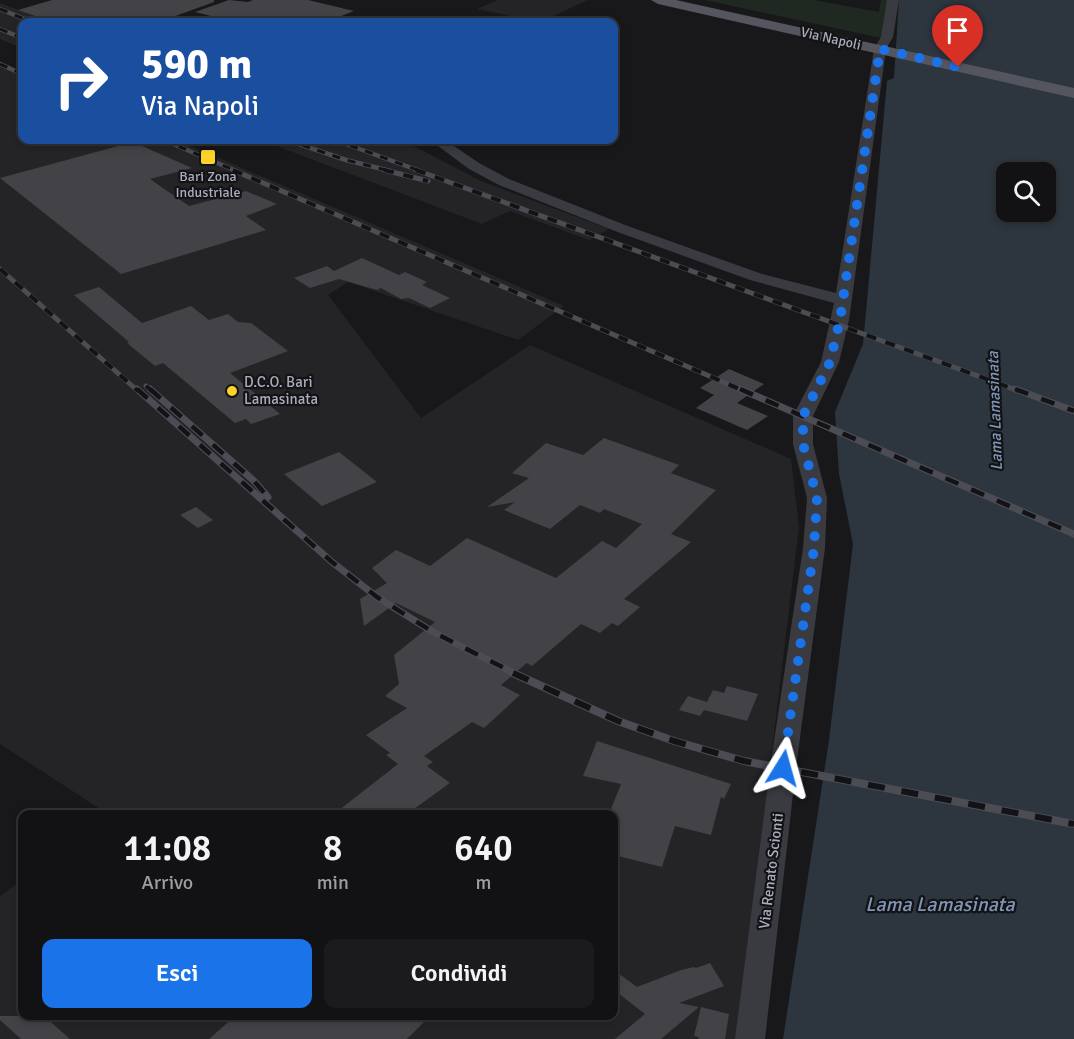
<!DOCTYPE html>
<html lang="it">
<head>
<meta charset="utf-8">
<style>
	:root { --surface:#121214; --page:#1b1b1d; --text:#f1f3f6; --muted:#9c9ea0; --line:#313234; --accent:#1a73e8 }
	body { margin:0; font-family:Signika,sans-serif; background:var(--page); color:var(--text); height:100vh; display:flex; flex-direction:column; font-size:22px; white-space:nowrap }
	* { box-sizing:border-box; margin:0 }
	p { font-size:20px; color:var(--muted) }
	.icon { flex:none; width:33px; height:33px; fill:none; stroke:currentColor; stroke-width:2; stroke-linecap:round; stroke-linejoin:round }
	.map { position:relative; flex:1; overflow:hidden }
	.details { position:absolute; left:18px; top:810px; width:600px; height:210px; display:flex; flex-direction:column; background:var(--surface); border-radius:12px; box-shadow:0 3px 9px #0003,0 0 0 2px var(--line) }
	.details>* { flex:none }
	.guide { position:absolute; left:18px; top:18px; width:600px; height:126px; border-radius:12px; box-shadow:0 3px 9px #0003,0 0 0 2px var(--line); background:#1a4fa0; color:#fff; overflow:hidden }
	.tools { position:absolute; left:996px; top:162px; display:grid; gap:12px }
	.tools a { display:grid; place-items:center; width:60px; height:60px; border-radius:12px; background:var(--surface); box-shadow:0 3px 9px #0003,0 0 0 2px var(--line); font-size:30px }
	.pin { position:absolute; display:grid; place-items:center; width:51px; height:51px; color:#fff; margin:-62px -26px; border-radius:50% 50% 50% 0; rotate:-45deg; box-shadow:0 0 6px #0007 }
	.pin .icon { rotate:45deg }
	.me { position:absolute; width:66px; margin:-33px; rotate:8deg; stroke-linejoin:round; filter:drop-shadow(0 0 4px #0008) }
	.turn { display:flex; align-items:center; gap:21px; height:126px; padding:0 24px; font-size:27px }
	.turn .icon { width:78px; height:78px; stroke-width:2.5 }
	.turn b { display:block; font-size:42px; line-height:51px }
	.eta { display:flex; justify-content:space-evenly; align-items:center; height:102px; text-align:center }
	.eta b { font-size:36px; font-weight:600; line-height:42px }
	.cta { display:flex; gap:12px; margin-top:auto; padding:12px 24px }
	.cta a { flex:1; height:69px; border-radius:12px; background:var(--accent); color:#fff; font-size:24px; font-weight:600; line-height:69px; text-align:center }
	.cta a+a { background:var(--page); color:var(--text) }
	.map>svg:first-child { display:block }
	.built { fill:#242427 }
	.green { fill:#1f2922 }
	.water { fill:#2d353f; fill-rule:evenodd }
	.building { fill:#424247 }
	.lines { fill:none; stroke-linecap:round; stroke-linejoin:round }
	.minor { fill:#3a3b41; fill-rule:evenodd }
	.major { fill:#54555f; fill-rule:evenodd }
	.rail-far3-casing { stroke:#4b4c54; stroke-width:4.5 }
	.rail-far2-casing { stroke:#4b4c54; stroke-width:5 }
	.rail-far1-casing { stroke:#4b4c54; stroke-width:7 }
	.rail-casing { stroke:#4b4c54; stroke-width:8 }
	.rail-far3 { stroke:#131315; stroke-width:3; stroke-dasharray:8; stroke-linecap:butt }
	.rail-far2 { stroke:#131315; stroke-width:4; stroke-dasharray:10; stroke-linecap:butt }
	.rail-far1 { stroke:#131315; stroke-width:4.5; stroke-dasharray:14; stroke-linecap:butt }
	.rail { stroke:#131315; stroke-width:6; stroke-dasharray:17; stroke-linecap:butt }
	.route { stroke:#1a73e8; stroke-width:10; stroke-dasharray:0 18 }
	.poi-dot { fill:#fdd22d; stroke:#131315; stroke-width:2 }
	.labels { text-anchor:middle; stroke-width:4.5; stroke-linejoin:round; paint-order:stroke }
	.far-street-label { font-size:14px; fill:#a9acbb; stroke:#131315 }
	.far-poi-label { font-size:14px; fill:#a9acbb; stroke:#131315 }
	.poi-label { font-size:15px; fill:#a9acbb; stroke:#131315; text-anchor:start }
	.street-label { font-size:15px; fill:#a9acbb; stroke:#131315 }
	.water-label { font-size:16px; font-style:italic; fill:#7e95b7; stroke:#131315 }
	.near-water-label { font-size:20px; font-style:italic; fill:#7e95b7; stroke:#131315 }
</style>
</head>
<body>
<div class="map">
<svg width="1074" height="1039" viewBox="0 0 1074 1039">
	<rect width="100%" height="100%" fill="#18181a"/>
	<path class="built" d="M 498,0 L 588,0 L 540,22 L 477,9 Z
		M 0,3 L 35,16 L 31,20 L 50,22 L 22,22 L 22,48 L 0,39 Z
		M 0,63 L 22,73 L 22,140 L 177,140 L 564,306 L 518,340 L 348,282 L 328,295 L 421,418 L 530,345 L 791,459 L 799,527 L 737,1039 L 0,1039 L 0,896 L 22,880 L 22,1016 L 614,1016 L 614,814 L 108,814 L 0,744 Z
		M 261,140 L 402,140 L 481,181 L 609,229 L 589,240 L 510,211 L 482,224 Z"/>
	<path class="green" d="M 705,0 L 814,0 L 879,12 L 881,0 L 890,0 L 881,38 Z"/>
	<path class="water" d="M 899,0 L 1074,0 L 1074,1039 L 783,1039 L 829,740 L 853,544 L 839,474 L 835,412 L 863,344 L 887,81 L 894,78 ZM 1006,172 L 1046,172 L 1046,212 L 1006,212 Z"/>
	<path class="building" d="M 52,0 L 214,0 L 214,2 L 159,22 L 52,22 L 18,10 Z
		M 229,0 L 248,2 L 253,0 L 308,0 L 354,11 L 326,22 L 235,22 L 195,12 Z
		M 133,142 L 192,168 L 150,179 L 189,206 L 246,191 L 277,204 L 246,216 L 266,230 L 121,274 L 0,178 Z
		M 362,258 L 399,275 L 405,272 L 427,282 L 422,285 L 450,298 L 430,308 L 409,298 L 401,299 L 381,288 L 377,290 L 339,279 L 310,288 L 294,278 L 327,266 L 334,271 Z
		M 99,287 L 142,323 L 191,306 L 209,320 L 228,314 L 238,322 L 251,323 L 288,351 L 230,373 L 280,414 L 251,424 L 246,419 L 235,423 L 163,363 L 155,366 L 127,343 L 129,342 L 74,295 Z
		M 729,369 L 764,384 L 737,403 L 768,416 L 747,430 L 696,408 L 714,395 L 700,388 Z
		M 604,438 L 679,465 L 671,473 L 716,490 L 671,534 L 691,542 L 624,599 L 640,607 L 618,626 L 612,623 L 600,633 L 581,624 L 532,666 L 527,663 L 501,685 L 520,695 L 484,728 L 472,722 L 424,756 L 433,762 L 427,766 L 450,783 L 407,814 L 334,814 L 398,764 L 386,755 L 390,753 L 366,735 L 407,708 L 385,696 L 399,684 L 394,655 L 435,622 L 396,603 L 364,626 L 360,599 L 387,583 L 372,568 L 396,550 L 430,566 L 467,538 L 556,578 L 602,541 L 616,548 L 642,524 L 604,509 L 600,513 L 580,505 L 550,529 L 504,510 L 515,502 L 487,507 L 529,478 L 512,473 L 546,443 L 583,455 Z
		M 339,452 L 377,482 L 322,506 L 284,474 Z
		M 196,507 L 213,520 L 198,528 L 180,515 Z
		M 727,686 L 758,694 L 747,721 L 704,710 L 700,716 L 679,710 L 688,696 L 707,702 L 713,690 L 724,693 Z
		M 597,741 L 731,784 L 724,799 L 721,797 L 711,835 L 675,826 L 662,867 L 614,855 L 614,814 L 609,814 L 621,784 L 583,776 Z
		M 710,963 L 724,986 L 679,1003 L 699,1007 L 661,1039 L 615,1039 L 645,1014 L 614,990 L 614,970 L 637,987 L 681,970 L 694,967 L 696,968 Z
		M 701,1007 L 729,1014 L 725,1039 L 698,1039 L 699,1037 L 694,1036 Z
		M 0,1016 L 44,1016 L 70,1039 L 21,1039 L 0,1020 Z
		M 235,1016 L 430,1016 L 407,1039 L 209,1039 Z"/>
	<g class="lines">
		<path class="minor" d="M 887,0 L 899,0 L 893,37 L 886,49 L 849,320 L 839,362 L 813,416 L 813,444 L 827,498 L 825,548 L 796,768 L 765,1039 L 735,1039 L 770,768 L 803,548 L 807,498 L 793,444 L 793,416 L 821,362 L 834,303 L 750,280 L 615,231 L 499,185 L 469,169 L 430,140 L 445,140 L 479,163 L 509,179 L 625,225 L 762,274 L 836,293 L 874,49 L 881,37 Z"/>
		<path class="major" d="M 651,0 L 676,0 L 1074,88 L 1074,98 L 658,4 Z"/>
		<defs>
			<path id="rail-far3" d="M 0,9 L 32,22
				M 0,29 L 22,38
				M 0,64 L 22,74
				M 164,140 L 236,171
				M 287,140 L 346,160 L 390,171
				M 335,140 L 420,171"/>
			<path id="rail-far2" d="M 233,170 L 744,391
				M 384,170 L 428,181
				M 416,170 L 1019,391
				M 0,269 L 138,391
				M 146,386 L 152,391"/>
			<path id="rail-far1" d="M 137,389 L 332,562 L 377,597 L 433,632 L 516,674
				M 150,389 L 254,481 L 268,497
				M 740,389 L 1074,534
				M 1015,389 L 1074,411"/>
			<path id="rail" d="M 513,673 L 618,721 L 674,741 L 744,761 L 1074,824"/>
		</defs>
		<use href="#rail-far3" class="rail-far3-casing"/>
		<use href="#rail-far2" class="rail-far2-casing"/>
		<use href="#rail-far1" class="rail-far1-casing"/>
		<use href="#rail" class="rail-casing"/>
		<use href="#rail-far3" class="rail-far3"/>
		<use href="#rail-far2" class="rail-far2"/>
		<use href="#rail-far1" class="rail-far1"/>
		<use href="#rail" class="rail"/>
	</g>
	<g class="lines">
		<path class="route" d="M 783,768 L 814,548 L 817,498 L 803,444 L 803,416 L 830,362 L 840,320 L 880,49 L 958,67"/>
	</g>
	<g class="poi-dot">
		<rect x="200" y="149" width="16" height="16" rx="3"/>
		<circle cx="232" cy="391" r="6"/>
	</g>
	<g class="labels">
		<g class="far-street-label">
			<text transform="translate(831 38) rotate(13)" y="5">Via Napoli</text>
		</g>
		<g class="far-poi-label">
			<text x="208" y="181">Bari Zona<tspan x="208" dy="16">Industriale</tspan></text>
		</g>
		<g class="poi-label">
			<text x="244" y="387">D.C.O. Bari<tspan x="244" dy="17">Lamasinata</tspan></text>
		</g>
		<g class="street-label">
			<text transform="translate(771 871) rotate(-83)" y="5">Via Renato Scionti</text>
		</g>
		<g class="water-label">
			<text transform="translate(994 411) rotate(-92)" y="6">Lama Lamasinata</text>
		</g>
		<g class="near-water-label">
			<text x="940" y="911">Lama Lamasinata</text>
		</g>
	</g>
</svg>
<div class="tools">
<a><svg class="icon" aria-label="search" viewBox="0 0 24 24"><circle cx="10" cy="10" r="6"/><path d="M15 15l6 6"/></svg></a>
</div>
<div class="pin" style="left:958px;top:67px;background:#d93025"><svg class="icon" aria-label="arrive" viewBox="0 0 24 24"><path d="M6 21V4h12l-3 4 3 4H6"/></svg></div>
<svg class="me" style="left:783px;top:768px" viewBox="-20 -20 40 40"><path d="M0-17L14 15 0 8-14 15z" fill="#1a73e8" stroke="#fff" stroke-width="4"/></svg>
<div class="guide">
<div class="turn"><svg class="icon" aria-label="right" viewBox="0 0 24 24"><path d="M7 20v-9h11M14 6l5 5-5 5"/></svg><div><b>590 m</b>Via Napoli</div></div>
</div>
<section class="details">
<div class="eta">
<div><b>11:08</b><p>Arrivo</p></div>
<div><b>8</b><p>min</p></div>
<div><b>640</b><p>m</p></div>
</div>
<div class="cta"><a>Esci</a><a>Condividi</a></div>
</section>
</div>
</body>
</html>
